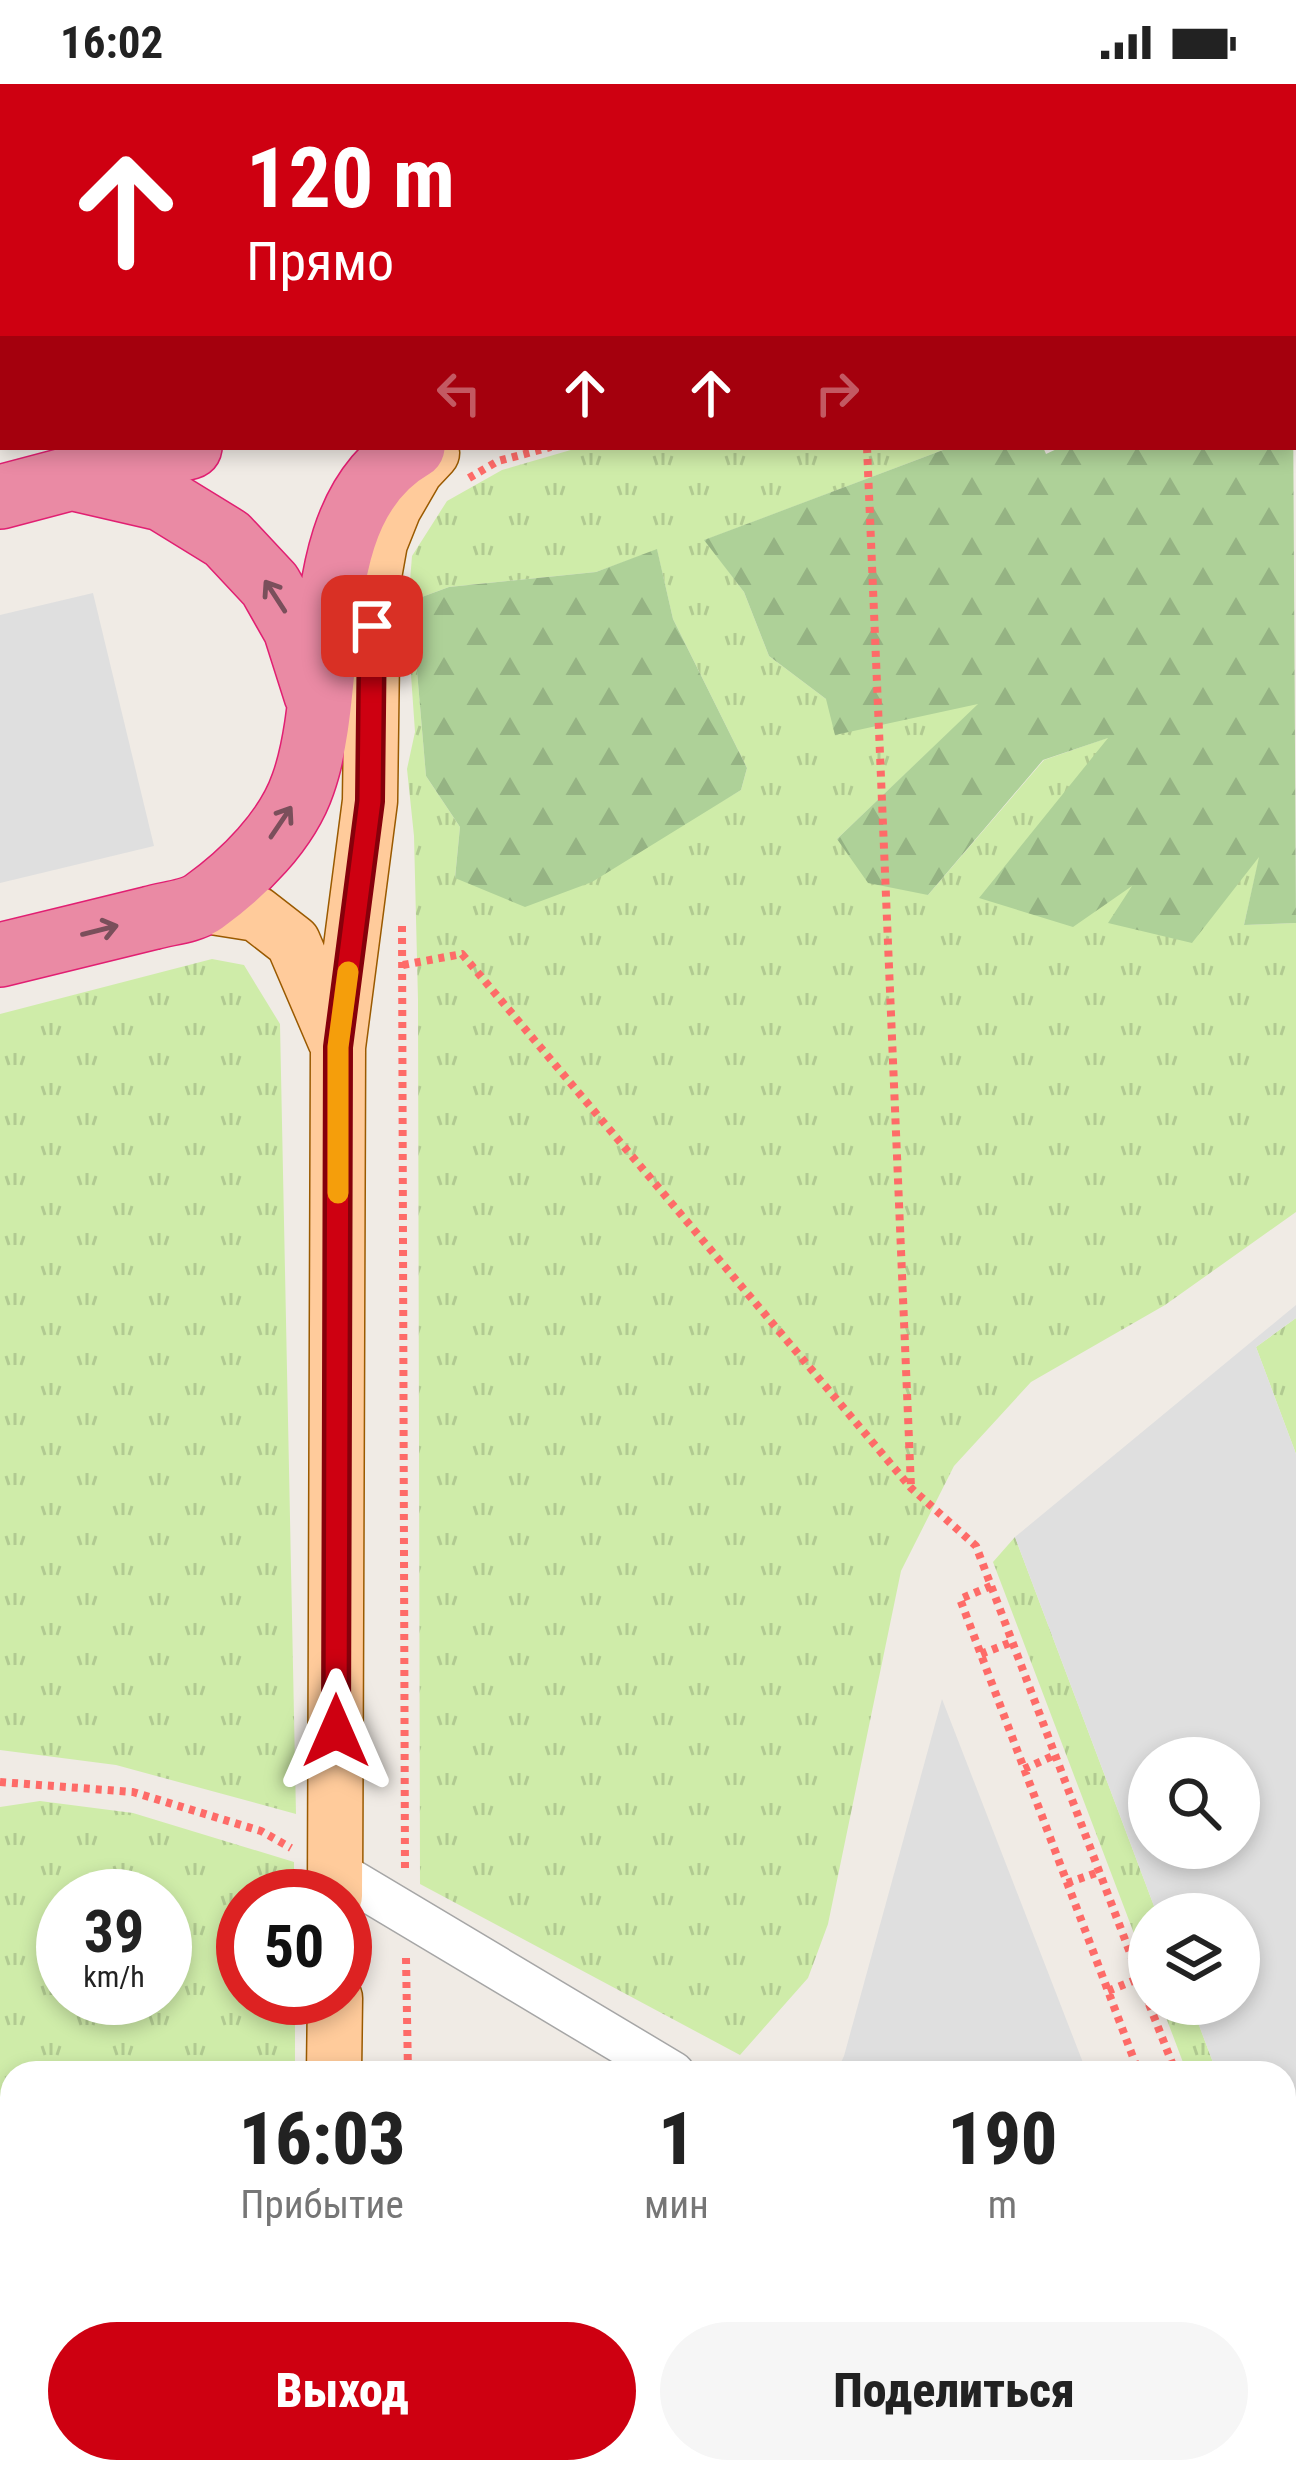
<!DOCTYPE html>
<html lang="ru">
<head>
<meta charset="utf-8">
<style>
	:root { --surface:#fff; --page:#f6f6f6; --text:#222; --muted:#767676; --accent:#ce0011 }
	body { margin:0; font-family:"Roboto Condensed",sans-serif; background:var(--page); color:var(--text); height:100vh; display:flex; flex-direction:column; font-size:45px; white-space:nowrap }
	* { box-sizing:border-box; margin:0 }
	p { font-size:39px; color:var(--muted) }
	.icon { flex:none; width:66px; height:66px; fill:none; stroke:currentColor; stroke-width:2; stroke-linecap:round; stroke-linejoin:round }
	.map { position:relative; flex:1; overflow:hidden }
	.drawer { position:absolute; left:0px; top:1977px; width:1296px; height:423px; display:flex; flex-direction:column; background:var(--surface); border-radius:36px 36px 0 0; box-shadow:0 6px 18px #0003 }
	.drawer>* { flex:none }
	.hud { position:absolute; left:0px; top:0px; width:1296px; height:366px; box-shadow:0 6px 18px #0003; background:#ce0011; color:#fff; overflow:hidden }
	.controls { position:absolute; left:1128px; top:1653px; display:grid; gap:24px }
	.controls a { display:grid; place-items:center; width:132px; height:132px; border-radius:50%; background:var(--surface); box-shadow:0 6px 18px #0003; font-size:60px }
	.speed { position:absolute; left:36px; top:1785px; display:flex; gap:24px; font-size:60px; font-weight:700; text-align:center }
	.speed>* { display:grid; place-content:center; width:156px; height:156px; border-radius:50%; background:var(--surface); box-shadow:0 6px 18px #0003; line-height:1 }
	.speed small { font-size:30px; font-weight:400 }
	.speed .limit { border:18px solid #d22; background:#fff; color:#111 }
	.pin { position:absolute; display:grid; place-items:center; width:102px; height:102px; color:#fff; margin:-51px; border-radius:24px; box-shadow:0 6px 18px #0006 }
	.me { position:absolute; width:132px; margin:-66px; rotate:0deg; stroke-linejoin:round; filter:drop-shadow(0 0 9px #0008) }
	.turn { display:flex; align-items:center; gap:42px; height:252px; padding:0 48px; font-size:54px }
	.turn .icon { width:156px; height:156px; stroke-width:2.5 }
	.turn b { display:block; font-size:84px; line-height:102px }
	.lanes { display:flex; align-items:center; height:114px; padding:0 48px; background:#0003; justify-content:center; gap:60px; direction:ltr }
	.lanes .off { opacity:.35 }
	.eta { display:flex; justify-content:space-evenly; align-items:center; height:204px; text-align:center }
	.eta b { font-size:72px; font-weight:800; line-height:84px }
	.button { display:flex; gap:24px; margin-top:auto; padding:24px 48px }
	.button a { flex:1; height:138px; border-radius:72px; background:var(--accent); color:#fff; font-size:48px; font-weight:800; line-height:138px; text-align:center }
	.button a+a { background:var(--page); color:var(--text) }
	.status { display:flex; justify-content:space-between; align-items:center; height:84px; padding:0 60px; background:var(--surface); direction:ltr }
	.status svg { height:33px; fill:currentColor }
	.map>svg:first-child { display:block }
	.grass { fill:url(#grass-tufts); fill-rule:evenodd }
	.forest { fill:url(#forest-firs) }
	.parking { fill:#dfdfdf; fill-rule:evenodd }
	.building { fill:#c8bdb8; stroke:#c2b0a7; stroke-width:3 }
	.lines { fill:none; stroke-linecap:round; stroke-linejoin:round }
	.minor-casing { stroke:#a6a6a6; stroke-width:45 }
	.major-casing { stroke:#9a5a00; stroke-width:57 }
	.highway-casing { stroke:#e11f72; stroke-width:66 }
	.path { stroke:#fe6b68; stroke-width:8; stroke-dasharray:6 6; stroke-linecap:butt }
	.minor { stroke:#fff; stroke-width:42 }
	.major { stroke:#ffcb9b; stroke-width:54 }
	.highway { stroke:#ea8aa4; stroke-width:63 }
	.oneway { stroke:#7a4f5b }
	.route-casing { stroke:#86000b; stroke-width:30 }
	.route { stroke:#ce0011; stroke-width:21 }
	.slow { stroke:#f59e0b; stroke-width:21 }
</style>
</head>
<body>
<div class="status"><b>16:02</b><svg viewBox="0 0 49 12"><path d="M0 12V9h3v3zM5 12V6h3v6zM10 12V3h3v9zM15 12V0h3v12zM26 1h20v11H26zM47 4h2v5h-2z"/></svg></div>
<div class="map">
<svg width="1296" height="2399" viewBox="0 0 1296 2399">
	<defs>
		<pattern id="grass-tufts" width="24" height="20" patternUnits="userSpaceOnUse" patternTransform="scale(3)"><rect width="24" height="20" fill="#cfeca9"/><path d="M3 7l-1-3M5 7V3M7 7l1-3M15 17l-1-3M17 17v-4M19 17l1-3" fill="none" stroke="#b1ca91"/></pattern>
		<pattern id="forest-firs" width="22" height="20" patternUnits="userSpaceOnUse" patternTransform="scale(3)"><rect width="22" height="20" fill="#aed198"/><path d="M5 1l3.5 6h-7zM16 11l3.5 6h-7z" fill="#95b383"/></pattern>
	</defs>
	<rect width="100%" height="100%" fill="#f0ebe5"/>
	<path class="grass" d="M 581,363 L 951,363 L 705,456 L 744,508 L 769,572 L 826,615 L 980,619 L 837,755 L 928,811 L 1044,676 L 1110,653 L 980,814 L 1135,799 L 1109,839 L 1260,771 L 1244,841 L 1296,839 L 1296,1128 L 1165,1221 L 1031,1298 L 954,1382 L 901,1487 L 828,1840 L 808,1894 L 740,1971 L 420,1800 L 418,916 L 414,752 L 407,685 L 415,648 L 407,534 L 412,472 L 447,417 L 502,386 ZM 657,466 L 673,535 L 747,684 L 741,706 L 688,737 L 455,794 L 460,743 L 426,692 L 411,517 L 449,503 L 596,488 Z
		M 212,875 L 244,881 L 280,940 L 296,1730 L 116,1681 L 0,1666 L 0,930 Z
		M 1296,1234 L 1296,1370 L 1256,1263 Z
		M 1015,1453 L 1157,1830 L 1149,1830 L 1149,1889 L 993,1478 Z
		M 40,1717 L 133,1729 L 294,1778 L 294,1812 L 243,1812 L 243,1914 L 295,1914 L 295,1989 L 12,1989 L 12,2388 L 296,2388 L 296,2399 L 0,2399 L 0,1723 ZM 63,1812 L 165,1812 L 165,1914 L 63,1914 Z
		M 1161,1920 L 1191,1920 L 1217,1989 L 1187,1989 Z"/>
	<path class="forest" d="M 1293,310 L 1296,839 L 1244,841 L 1259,773 L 1192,859 L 1108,839 L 1132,802 L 1073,843 L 979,814 L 1108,654 L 1043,676 L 928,811 L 868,799 L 837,755 L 978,620 L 835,651 L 826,615 L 769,572 L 744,508 L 704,456 L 951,363 L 1043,363 L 1046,370 L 1061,363 L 1293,363 Z
		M 657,465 L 673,535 L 747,684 L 741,706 L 592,798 L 525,823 L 455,794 L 460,743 L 426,692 L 411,517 L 449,503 L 596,488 Z"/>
	<path class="parking" d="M 93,509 L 154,762 L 0,799 L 0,531 Z
		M 1296,1221 L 1296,1234 L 1256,1263 L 1296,1370 L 1296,2034 L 1284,2047 L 1284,1989 L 1217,1989 L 1191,1920 L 1239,1920 L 1239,1830 L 1157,1830 L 1015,1453 ZM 1239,1674 L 1239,1764 L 1149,1764 L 1149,1674 Z
		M 942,1615 L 1087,1989 L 836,1989 L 844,1972 Z
		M 441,2388 L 858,2388 L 862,2399 L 439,2399 Z"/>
	<path class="building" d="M 1296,2217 L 1296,2399 L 1153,2399 L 1164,2388 L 1284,2388 L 1284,2256 L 1288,2252 L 1284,2249 L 1284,2229 Z"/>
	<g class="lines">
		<defs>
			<path id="minor" d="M 274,3 L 275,0
				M 0,168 L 3,168
				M 335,1787 L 673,1989
				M 1284,2157 L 1296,2145
				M 1051,2399 L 1062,2388"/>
			<path id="major" d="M 200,821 L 257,830 L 293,858 L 335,956
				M 335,1812 L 338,963 L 370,717 L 373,498 L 380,459 L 394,424 L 416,386 L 432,369
				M 334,1989 L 335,1914
				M 334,2399 L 334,2388"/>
			<path id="highway" d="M 1293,81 L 1296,80
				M 71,394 L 162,415 L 227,455 L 270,501 L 295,545 L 316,611
				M 0,413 L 190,363
				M 0,871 C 50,859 101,846 151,834 C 168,829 190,828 204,818 C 243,790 287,747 303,700 C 340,597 303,426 413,363"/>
		</defs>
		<use href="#minor" class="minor-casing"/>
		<use href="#major" class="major-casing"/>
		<use href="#highway" class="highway-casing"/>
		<path class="path" d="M 329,3 L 331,0
			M 0,354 L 3,353
			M 867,363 L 911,1403
			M 469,394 L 498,377 L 551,363
			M 402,842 L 405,1787
			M 403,881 L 462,870 L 911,1404 L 976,1462 L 1149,1919
			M 991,1502 L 960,1515 L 1139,1989
			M 981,1570 L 1012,1558
			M 1024,1685 L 1055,1671
			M 0,1698 L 133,1708 L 261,1747 L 291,1764
			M 1067,1799 L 1099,1788
			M 406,1874 L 408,1989
			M 1108,1907 L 1140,1894
			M 1149,1920 L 1176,1989
			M 397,2399 L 398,2388"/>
		<use href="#minor" class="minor"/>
		<use href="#major" class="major"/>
		<use href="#highway" class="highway"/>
	</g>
	<defs><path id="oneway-shaft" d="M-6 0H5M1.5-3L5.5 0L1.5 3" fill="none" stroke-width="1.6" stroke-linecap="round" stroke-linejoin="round" transform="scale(3)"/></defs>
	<g class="oneway">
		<use href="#oneway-shaft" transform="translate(275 512) rotate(-123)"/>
		<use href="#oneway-shaft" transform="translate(281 738) rotate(-56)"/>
		<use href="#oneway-shaft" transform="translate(100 846) rotate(-14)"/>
	</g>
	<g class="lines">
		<defs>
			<path id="route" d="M 336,1647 L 338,963 L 370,717 L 372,542"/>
		</defs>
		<use href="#route" class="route-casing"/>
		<use href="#route" class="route"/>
		<path class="slow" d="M 338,1109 L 338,963 L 348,888"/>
	</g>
</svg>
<div class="controls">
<a><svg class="icon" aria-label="search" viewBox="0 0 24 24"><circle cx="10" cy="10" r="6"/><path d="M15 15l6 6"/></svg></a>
<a><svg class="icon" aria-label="layers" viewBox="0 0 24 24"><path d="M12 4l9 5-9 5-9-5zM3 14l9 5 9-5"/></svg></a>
</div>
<div class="speed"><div>39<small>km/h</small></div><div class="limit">50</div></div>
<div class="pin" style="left:372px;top:542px;background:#d93025"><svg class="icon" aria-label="arrive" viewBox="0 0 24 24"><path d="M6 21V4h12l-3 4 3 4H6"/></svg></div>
<svg class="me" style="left:336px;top:1647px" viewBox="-20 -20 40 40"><path d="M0-17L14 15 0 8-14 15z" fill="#ce0011" stroke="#fff" stroke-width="4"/></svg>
<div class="hud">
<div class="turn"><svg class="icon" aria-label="ahead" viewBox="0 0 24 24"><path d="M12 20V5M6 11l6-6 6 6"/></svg><div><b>120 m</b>Прямо</div></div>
<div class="lanes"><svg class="icon off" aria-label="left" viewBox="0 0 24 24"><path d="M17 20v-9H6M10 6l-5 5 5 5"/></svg><svg class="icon" aria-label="ahead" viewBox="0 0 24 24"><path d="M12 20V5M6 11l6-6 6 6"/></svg><svg class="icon" aria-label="ahead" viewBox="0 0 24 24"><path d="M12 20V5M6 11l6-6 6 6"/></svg><svg class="icon off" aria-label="right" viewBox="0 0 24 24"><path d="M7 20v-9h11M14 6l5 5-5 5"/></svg></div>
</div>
<section class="drawer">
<div class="eta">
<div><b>16:03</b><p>Прибытие</p></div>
<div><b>1</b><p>мин</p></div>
<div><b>190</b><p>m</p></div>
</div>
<div class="button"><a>Выход</a><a>Поделиться</a></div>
</section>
</div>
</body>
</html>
